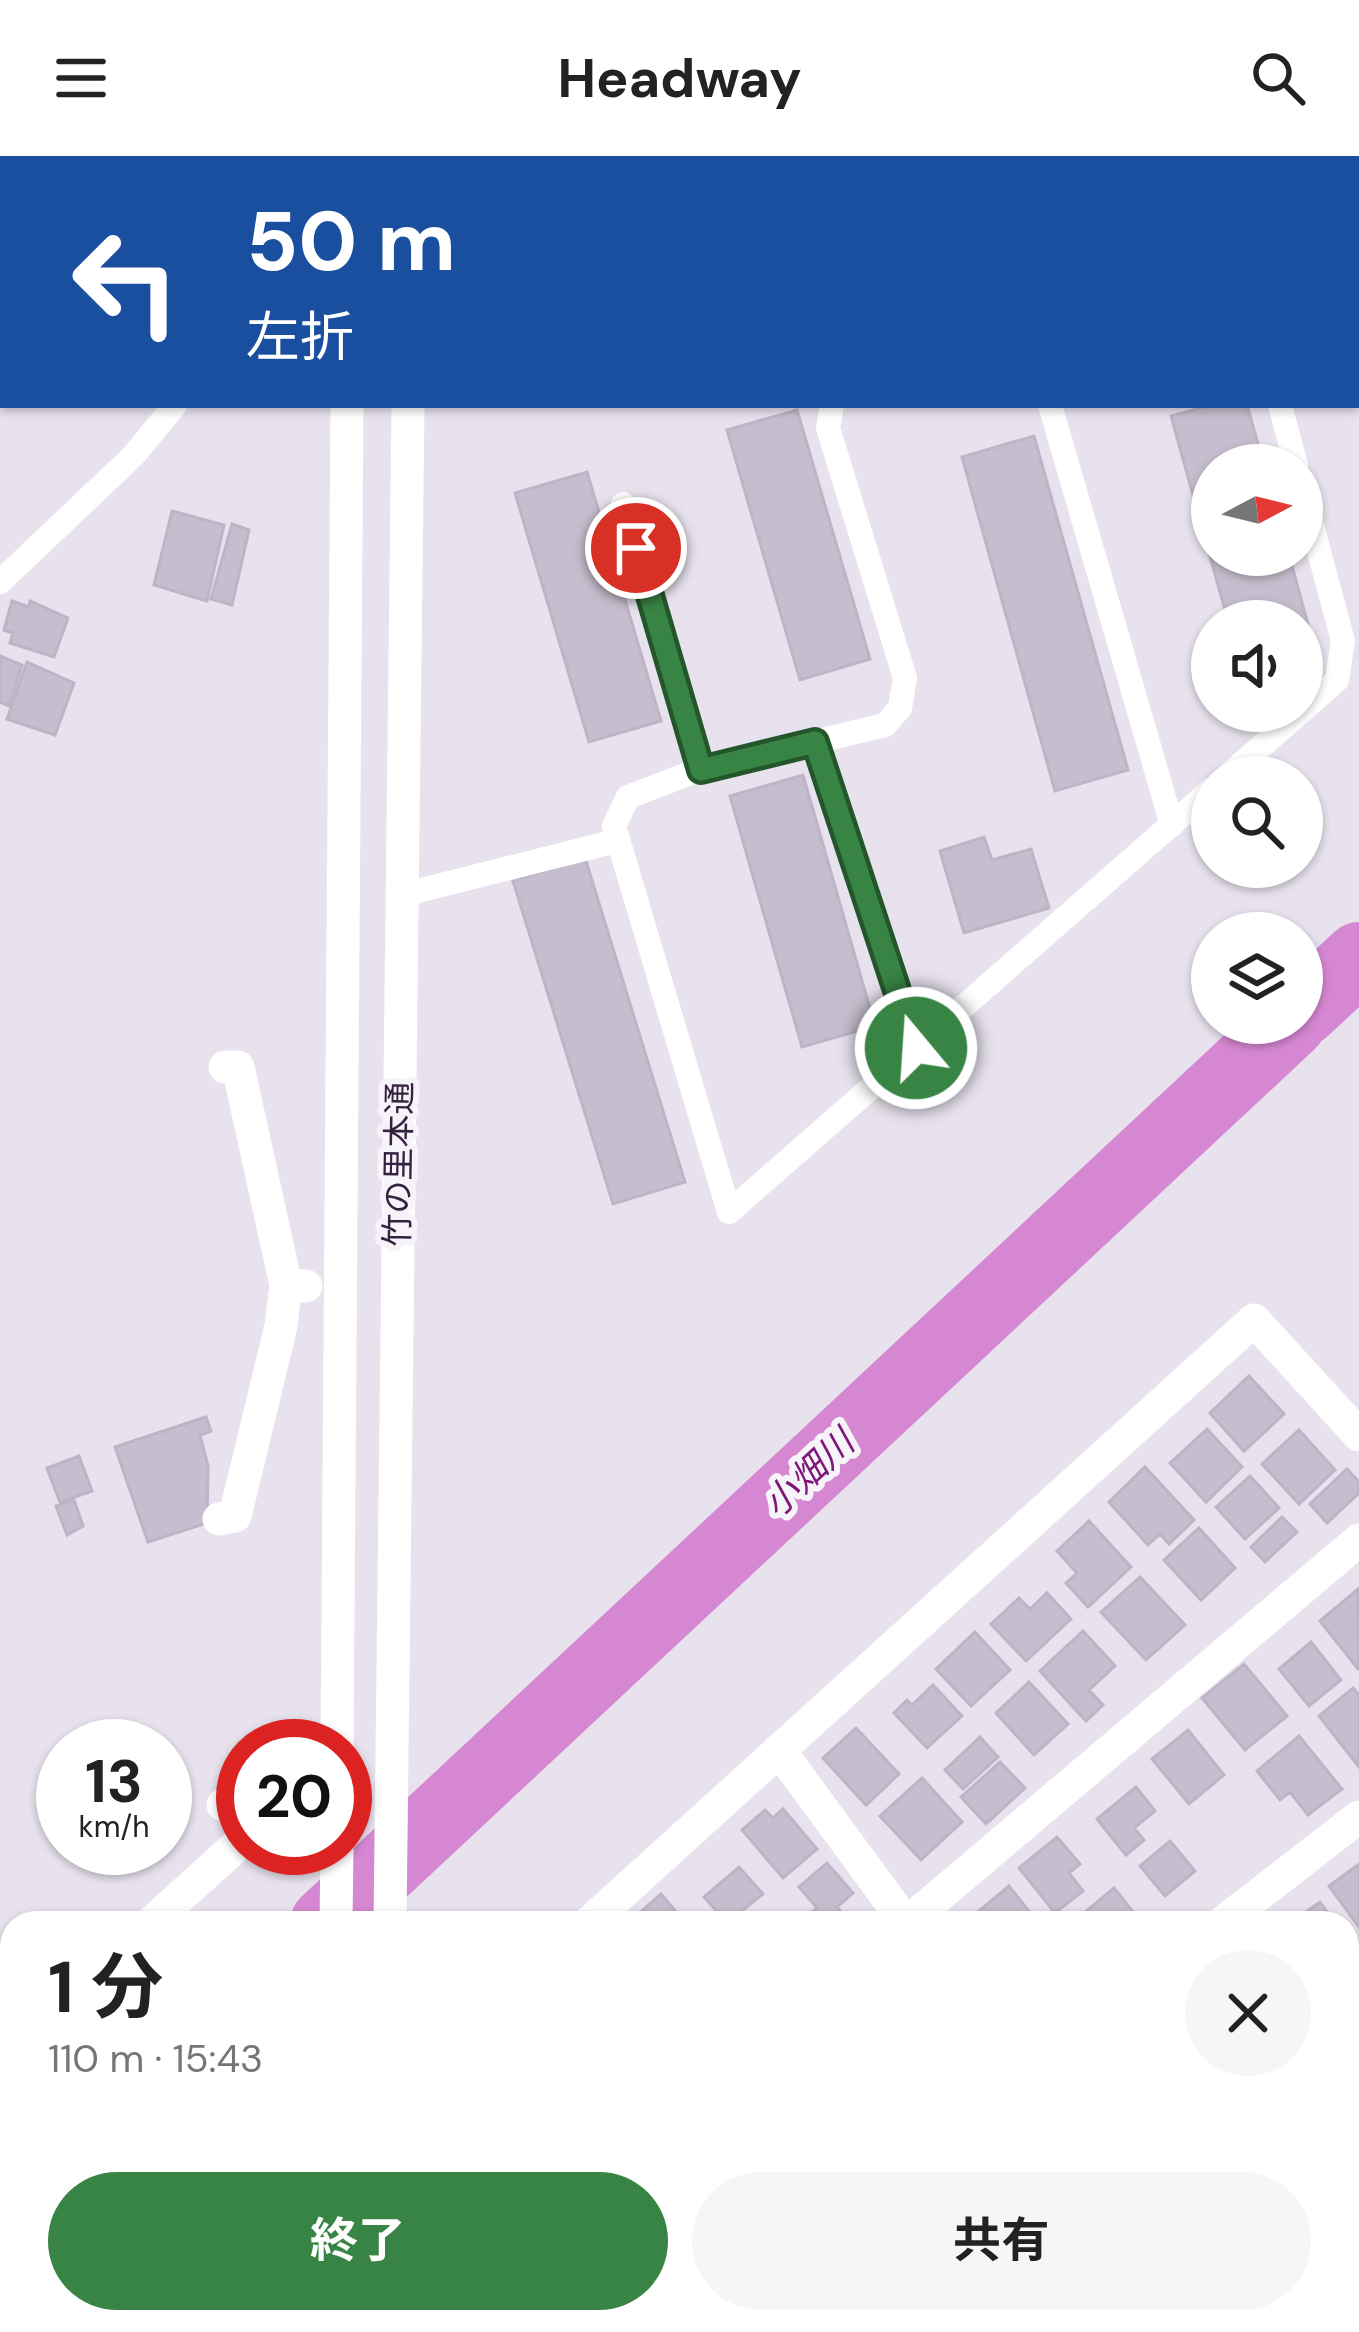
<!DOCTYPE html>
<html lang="ja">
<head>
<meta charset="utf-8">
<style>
	:root { --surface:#fff; --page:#f6f6f6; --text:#222; --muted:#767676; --accent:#388444 }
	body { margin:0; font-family:"DM Sans","Noto Sans JP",sans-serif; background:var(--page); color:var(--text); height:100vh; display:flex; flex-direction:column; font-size:45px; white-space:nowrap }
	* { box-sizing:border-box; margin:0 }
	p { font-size:39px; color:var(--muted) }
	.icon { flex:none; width:66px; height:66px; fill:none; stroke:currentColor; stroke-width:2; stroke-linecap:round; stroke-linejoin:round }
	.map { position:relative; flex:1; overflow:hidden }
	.drawer { position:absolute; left:0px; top:1755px; width:1359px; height:423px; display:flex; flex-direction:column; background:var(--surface); border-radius:36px 36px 0 0; box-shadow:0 3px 9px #0004 }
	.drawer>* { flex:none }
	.top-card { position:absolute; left:0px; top:0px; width:1359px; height:252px; box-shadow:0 3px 9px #0004; background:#1a4fa0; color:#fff; overflow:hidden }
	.needle { width:78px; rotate:83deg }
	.controls { position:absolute; left:1191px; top:288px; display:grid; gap:24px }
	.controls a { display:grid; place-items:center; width:132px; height:132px; border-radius:50%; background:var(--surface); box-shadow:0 3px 9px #0004; font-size:60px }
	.speed { position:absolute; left:36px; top:1563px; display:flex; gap:24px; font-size:60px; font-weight:700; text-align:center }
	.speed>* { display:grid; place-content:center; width:156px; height:156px; border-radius:50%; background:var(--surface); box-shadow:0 3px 9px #0004; line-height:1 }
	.speed small { font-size:30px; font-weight:400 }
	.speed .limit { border:18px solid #d22; background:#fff; color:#111 }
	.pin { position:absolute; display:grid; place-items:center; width:102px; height:102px; color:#fff; margin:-51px; border:6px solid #fff; border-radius:50%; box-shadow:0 3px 12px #0007 }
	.me { position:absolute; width:132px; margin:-66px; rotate:342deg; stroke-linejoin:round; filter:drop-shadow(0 0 9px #0008) }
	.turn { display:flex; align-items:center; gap:42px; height:252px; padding:0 48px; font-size:54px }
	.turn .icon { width:156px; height:156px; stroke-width:2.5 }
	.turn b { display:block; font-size:84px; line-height:102px }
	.round { display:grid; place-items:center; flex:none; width:126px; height:126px; border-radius:63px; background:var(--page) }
	.overview { display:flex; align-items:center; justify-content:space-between; height:204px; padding:0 48px }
	h1 { font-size:72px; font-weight:700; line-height:90px }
	.primary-button { display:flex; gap:24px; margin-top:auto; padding:24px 48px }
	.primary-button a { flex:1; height:138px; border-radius:72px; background:var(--accent); color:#fff; font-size:48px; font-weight:700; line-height:138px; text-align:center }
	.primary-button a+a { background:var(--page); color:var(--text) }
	header { display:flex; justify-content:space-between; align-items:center; height:156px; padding:0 48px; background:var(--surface); font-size:54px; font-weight:700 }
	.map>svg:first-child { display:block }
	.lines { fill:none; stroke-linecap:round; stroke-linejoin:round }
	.river { stroke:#d687d1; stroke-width:72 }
	.building { fill:#c6bece; stroke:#beb4c8; stroke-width:3 }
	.service { stroke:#fff; stroke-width:24 }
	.pedestrian { stroke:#fff; stroke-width:33 }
	.minor { stroke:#fff; stroke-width:33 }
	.tertiary { stroke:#fff; stroke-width:33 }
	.route-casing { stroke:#24562c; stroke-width:30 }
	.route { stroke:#388444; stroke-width:21 }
	.labels { text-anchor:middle; stroke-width:12; stroke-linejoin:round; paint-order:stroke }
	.street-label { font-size:33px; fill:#352140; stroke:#f6f3f9 }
	.water-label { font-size:36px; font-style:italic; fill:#801778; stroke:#f6f3f9 }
</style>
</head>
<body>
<header><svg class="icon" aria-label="menu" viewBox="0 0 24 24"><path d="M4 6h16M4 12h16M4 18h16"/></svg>Headway<svg class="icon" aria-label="search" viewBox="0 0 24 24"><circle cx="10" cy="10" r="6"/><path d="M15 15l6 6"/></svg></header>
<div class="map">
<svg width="1359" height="2176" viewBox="0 0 1359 2176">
	<rect width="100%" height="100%" fill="#e7e2ed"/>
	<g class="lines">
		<path class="river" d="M 1302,855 L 1359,802
			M 326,1767 L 1290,867"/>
	</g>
	<path class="building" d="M 1212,249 L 1247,249 L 1264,309 L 1212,309 L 1212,399 L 1289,399 L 1315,494 L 1302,498 L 1302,465 L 1228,465 L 1171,260 Z
		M 797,254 L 870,503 L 800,524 L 727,274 Z
		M 1034,280 L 1128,614 L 1055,635 L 962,301 Z
		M 587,316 L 661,565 L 589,586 L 515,337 Z
		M 172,355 L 224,369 L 207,445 L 154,429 Z
		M 232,368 L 249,374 L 232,449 L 211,443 Z
		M 12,445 L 29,451 L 30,445 L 68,462 L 54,501 L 10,487 L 13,477 L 4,474 Z
		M 0,500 L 22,509 L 9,550 L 0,546 Z
		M 27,506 L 74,527 L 55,579 L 7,563 Z
		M 803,619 L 875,870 L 802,891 L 730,640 Z
		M 984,681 L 992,704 L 1031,693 L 1049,752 L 964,777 L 940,695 Z
		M 585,702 L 685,1026 L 613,1048 L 513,725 Z
		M 1249,1220 L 1284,1258 L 1244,1295 L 1210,1257 Z
		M 206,1261 L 211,1275 L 200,1279 L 208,1310 L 207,1367 L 148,1386 L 115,1291 Z
		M 1207,1273 L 1242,1311 L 1206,1346 L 1170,1307 Z
		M 1299,1274 L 1335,1314 L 1299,1348 L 1262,1308 Z
		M 79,1300 L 92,1335 L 60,1346 L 47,1312 Z
		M 1145,1311 L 1194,1364 L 1169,1388 L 1160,1378 L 1148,1389 L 1109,1346 Z
		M 1347,1313 L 1359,1326 L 1359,1337 L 1327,1367 L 1310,1348 Z
		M 1250,1320 L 1279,1352 L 1245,1383 L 1216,1351 Z
		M 74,1344 L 83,1370 L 67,1379 L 56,1350 Z
		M 1282,1361 L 1297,1376 L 1265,1406 L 1251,1391 Z
		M 1089,1365 L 1131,1411 L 1088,1451 L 1066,1427 L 1077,1417 L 1057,1395 Z
		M 1199,1372 L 1235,1412 L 1201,1444 L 1164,1404 Z
		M 1140,1421 L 1185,1469 L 1146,1504 L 1101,1456 Z
		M 1358,1433 L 1359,1513 L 1358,1513 L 1320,1465 Z
		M 1047,1437 L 1071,1463 L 1026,1505 L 991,1468 L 1019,1442 L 1030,1453 Z
		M 1083,1475 L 1115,1510 L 1089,1534 L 1103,1549 L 1086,1565 L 1040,1515 Z
		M 975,1476 L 1010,1514 L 971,1550 L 936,1513 Z
		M 1311,1486 L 1341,1524 L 1309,1550 L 1279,1513 Z
		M 1244,1508 L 1287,1560 L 1245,1594 L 1202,1542 Z
		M 1029,1526 L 1068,1568 L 1034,1599 L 996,1557 Z
		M 933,1529 L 962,1560 L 927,1592 L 894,1557 L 907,1544 L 912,1549 Z
		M 1353,1532 L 1359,1539 L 1359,1611 L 1319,1560 Z
		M 856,1572 L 899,1618 L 866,1649 L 823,1602 Z
		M 1188,1574 L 1224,1619 L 1189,1648 L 1152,1603 Z
		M 1299,1580 L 1342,1633 L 1308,1659 L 1290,1636 L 1280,1644 L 1257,1615 Z
		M 980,1581 L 998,1601 L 963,1633 L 945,1614 Z
		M 1000,1606 L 1025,1632 L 986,1668 L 961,1641 Z
		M 922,1622 L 962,1666 L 921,1704 L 880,1660 Z
		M 1136,1631 L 1155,1655 L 1134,1672 L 1144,1684 L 1126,1699 L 1097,1663 Z
		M 783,1653 L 817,1693 L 783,1722 L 742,1674 L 765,1654 L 773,1662 Z
		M 1057,1681 L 1080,1708 L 1069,1717 L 1083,1735 L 1055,1757 L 1019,1712 Z
		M 1170,1685 L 1195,1715 L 1165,1740 L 1140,1710 Z
		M 827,1707 L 853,1737 L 837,1751 L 851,1767 L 799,1767 L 817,1752 L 799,1731 Z
		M 1359,1708 L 1359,1771 L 1329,1730 Z
		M 739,1711 L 763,1738 L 727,1767 L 704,1741 Z
		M 1009,1730 L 1036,1764 L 977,1767 L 972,1761 Z
		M 1114,1732 L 1142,1767 L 1081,1767 L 1078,1762 Z
		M 661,1738 L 683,1764 L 628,1767 Z
		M 1320,1746 L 1335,1767 L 1290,1767 Z
		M 1359,1821 L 1359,1890 L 1347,1874 L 1347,1829 Z
		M 1359,2000 L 1359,2065 L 1347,2047 L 1347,2009 Z
		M 1347,2109 L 1359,2126 L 1359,2155 L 1347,2163 Z
		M 594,2166 L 652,2166 L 652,2176 L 595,2176 Z
		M 690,2166 L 744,2166 L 744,2176 L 697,2176 L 697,2170 L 690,2171 Z
		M 782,2166 L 823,2166 L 823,2176 L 782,2176 Z
		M 1101,2166 L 1148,2166 L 1154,2176 L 1107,2176 Z
		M 1247,2166 L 1301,2166 L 1308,2176 L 1253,2176 Z"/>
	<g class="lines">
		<path class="service" d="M 996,0 L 997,3
			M 832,249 L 828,272 L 905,522 L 900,552 L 885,569 L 701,613 L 628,641 L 614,670 L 729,1056 L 1212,633
			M 1050,249 L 1172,669
			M 1280,249 L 1296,309
			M 1302,332 L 1343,485 L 1337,524 L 1302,555
			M 623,348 L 701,613
			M 0,426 L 133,300 L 175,249
			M 815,586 L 916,892
			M 1226,621 L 1302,555
			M 402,739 L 616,685"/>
		<path class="pedestrian" d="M 225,911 L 238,911 L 286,1129 L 306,1130
			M 219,1363 L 235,1360 L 281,1170 L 286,1129
			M 223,1649 L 243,1636"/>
		<path class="minor" d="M 779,1594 L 906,1767
			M 589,1767 L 1254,1164 L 1359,1279
			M 907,1767 L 1359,1384
			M 1222,1767 L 1359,1661
			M 1347,1953 L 1359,1945
			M 1192,2166 L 1198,2176
			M 214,2176 L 214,2166
			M 548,2176 L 549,2166
			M 983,2176 L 999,2166"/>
		<path class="tertiary" d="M 342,3 L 343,0
			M 410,3 L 410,0
			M 1356,32 L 1359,31
			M 1356,85 L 1359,85
			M 0,227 L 3,227
			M 337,1590 L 347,249
			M 151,1767 L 243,1684
			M 336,1767 L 337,1692
			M 390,1767 L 408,249
			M 0,1904 L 12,1893
			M 50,2176 L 59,2166
			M 335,2176 L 335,2166
			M 387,2176 L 387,2166"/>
	</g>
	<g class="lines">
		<defs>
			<path id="route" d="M 636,392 L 701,614 L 815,586 L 916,892"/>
		</defs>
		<use href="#route" class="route-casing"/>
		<use href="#route" class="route"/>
	</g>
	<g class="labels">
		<g class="street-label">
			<text transform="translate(398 1008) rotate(-89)" y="12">竹の里本通</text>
		</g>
		<g class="water-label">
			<text transform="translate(808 1317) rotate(-43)" y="13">小畑川</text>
		</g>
	</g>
</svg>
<div class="controls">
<a><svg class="needle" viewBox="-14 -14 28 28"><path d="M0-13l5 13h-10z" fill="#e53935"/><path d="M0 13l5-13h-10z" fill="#767676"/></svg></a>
<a><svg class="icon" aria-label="sound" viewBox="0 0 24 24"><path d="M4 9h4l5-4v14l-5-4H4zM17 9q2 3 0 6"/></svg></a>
<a><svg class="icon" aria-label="search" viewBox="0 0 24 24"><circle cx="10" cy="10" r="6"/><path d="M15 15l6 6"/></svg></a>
<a><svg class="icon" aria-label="layers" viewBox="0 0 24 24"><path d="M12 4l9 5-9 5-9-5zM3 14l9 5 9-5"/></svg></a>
</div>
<div class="speed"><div>13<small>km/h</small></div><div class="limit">20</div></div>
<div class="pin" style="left:636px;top:392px;background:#d93025"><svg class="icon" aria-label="arrive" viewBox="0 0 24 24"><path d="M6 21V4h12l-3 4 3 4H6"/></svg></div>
<svg class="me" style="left:916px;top:892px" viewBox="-20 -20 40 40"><circle r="17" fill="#388444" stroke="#fff" stroke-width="3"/><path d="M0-11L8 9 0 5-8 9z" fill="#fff"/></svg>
<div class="top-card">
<div class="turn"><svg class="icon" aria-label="left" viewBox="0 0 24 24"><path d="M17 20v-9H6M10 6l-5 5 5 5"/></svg><div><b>50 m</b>左折</div></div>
</div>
<section class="drawer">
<div class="overview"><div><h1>1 分</h1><p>110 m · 15:43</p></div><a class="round"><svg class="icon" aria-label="close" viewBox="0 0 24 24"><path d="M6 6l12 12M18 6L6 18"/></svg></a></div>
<div class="primary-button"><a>終了</a><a>共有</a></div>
</section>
</div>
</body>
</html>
